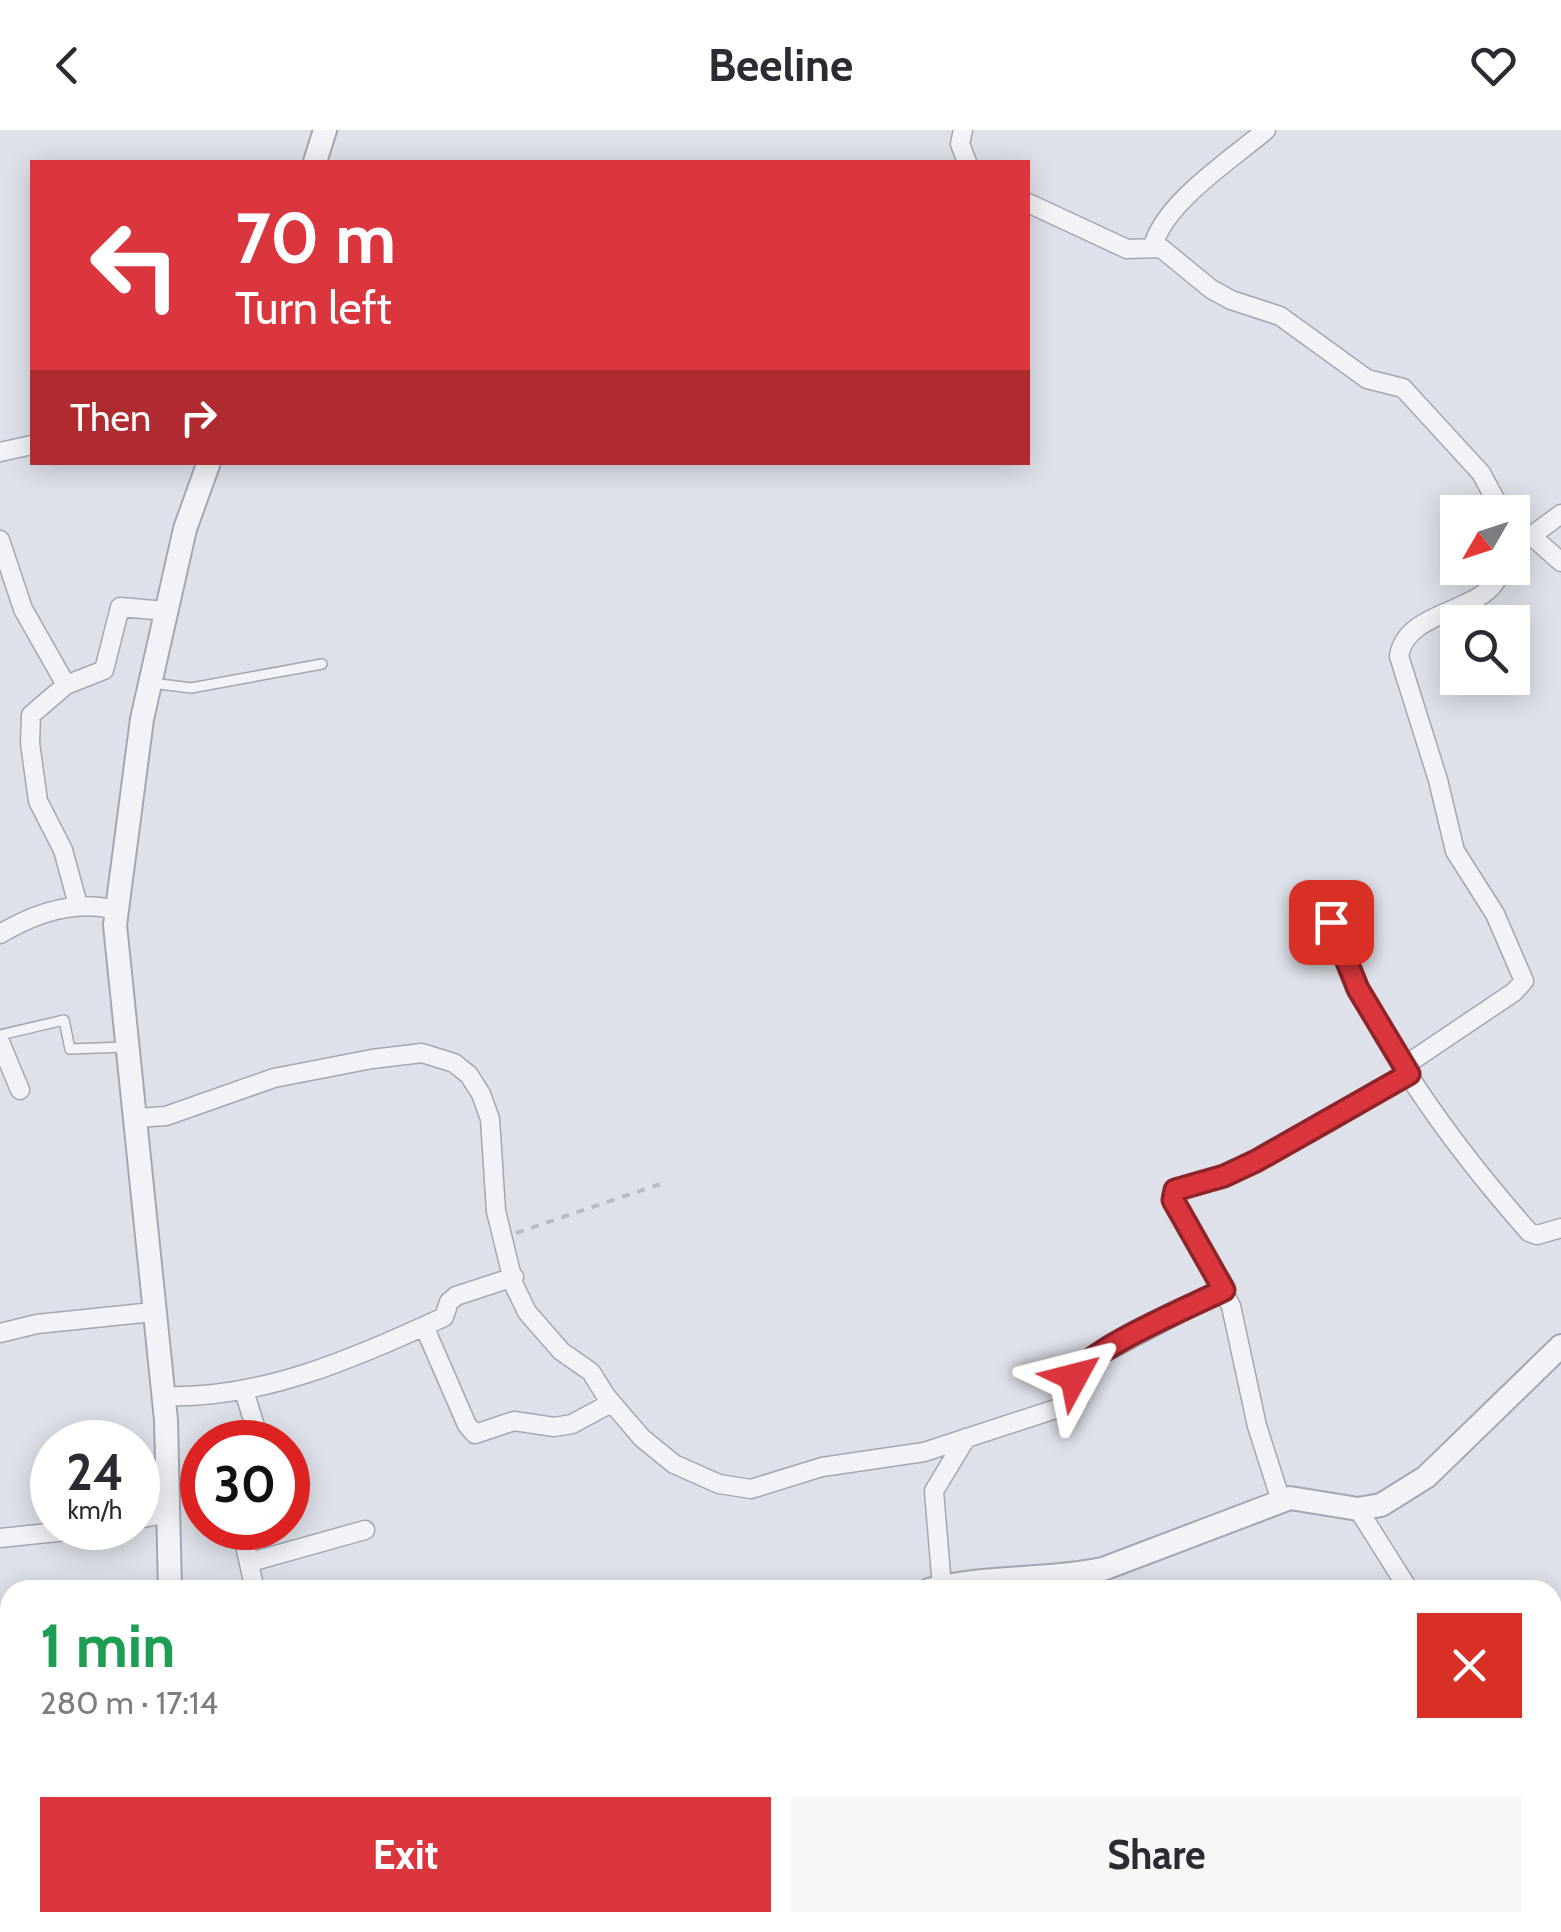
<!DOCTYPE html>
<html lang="en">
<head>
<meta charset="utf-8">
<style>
	:root { --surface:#fff; --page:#f7f7f7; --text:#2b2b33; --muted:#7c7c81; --accent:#db363d }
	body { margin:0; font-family:Cabin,sans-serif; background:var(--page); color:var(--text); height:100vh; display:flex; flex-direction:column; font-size:38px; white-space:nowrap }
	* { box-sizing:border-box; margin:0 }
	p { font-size:32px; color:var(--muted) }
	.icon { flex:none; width:55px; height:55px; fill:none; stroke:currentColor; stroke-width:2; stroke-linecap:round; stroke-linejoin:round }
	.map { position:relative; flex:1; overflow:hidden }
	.panel { position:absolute; left:0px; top:1450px; width:1562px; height:352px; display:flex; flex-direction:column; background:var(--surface); border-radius:30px 30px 0 0; box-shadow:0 5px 25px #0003 }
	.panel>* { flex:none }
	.banner { position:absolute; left:30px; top:30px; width:1000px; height:305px; border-radius:0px; box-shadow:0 5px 25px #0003; background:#db363d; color:#fff; overflow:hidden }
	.needle { width:65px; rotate:231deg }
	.buttons { position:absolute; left:1440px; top:365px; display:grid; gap:20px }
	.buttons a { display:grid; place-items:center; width:90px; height:90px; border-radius:0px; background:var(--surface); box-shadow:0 5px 25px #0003; font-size:50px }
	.speed { position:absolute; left:30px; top:1290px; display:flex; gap:20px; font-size:50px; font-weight:700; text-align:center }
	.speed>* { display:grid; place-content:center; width:130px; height:130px; border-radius:50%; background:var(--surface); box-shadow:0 5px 25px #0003; line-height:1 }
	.speed small { font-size:25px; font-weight:400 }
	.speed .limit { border:15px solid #d22; background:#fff; color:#111 }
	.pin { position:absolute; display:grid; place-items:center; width:85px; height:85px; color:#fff; margin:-42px; border-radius:20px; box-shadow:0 5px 15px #0006 }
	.me { position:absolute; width:110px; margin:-55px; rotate:52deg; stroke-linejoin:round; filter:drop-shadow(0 0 8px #0008) }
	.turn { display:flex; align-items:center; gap:35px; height:210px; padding:0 40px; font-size:45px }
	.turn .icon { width:130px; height:130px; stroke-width:2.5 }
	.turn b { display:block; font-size:70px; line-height:85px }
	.then { display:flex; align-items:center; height:95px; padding:0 40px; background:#0003; gap:20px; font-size:38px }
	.round { display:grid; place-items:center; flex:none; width:105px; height:105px; border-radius:0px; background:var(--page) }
	.summary { display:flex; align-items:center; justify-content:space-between; height:170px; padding:0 40px }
	h1 { font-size:60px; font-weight:700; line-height:75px; color:#1e9e55 }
	.cta { display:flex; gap:20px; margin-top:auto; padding:20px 40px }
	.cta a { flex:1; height:115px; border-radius:0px; background:var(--accent); color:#fff; font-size:40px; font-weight:700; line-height:115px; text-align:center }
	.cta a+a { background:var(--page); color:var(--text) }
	header { display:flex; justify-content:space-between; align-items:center; height:130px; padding:0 40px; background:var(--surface); font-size:45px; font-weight:700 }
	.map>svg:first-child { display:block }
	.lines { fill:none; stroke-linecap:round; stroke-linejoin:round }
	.service-casing { stroke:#a3a7b4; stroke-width:12 }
	.minor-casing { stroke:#a3a7b4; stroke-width:21 }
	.tertiary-casing { stroke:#a3a7b4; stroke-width:26 }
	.path { stroke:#b8bcc4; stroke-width:4; stroke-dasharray:8 8; stroke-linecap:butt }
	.service { stroke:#f1f3f7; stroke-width:9 }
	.minor { stroke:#f1f3f7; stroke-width:18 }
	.tertiary { stroke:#f1f3f7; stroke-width:22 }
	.route-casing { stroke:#8e2328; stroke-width:25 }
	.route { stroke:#db363d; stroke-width:18 }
</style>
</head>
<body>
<header><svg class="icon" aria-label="back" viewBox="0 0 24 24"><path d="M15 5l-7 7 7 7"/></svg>Beeline<svg class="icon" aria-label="heart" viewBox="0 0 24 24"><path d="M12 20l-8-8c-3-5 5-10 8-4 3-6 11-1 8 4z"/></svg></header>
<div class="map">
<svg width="1561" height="1802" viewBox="0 0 1561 1802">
	<rect width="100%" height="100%" fill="#dee1e9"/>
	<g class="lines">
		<defs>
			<path id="service" d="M 152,553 L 191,558 L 322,534
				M 0,905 L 64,890 L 70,919 L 124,917
				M 595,1802 L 621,1797 L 633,1802
				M 657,1802 L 662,1801"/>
			<path id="minor" d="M 963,0 L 960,14 L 967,32
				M 1028,73 L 1127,119 L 1161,118 L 1211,159 L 1231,170 L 1280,186 L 1367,249 L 1403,258 L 1481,343 L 1502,382
				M 1153,116 C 1165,72 1231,30 1266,0
				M 0,322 L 32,315
				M 1512,398 L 1535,409 L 1561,432
				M 1530,407 L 1561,384
				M 0,410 L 23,479 L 66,555
				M 78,775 L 63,720 L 38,671 L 30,613 L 31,585 L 66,555 L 104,540 L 120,477 L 166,481
				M 1331,792 C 1373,907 1448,1010 1529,1102 L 1537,1105 L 1561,1098
				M 0,804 C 35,783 75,769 115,780
				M 0,912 L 20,960
				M 1404,936 L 1514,862 L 1524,851 L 1495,784 L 1455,721 L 1438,650 L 1399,526 C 1407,476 1492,485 1501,438
				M 136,988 L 166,986 L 274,948 L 372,929 L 422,923 L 454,933 L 469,945 L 481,964 L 490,989 L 496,1081 L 514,1155 L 527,1182 L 561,1221 L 591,1242 L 606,1266 L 642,1308 L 674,1334 L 719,1354 L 751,1359 L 822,1337 L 924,1322 L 1068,1275 L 1079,1268 L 1074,1244 L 1085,1233 L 1224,1160
				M 424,1196 L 467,1295 L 475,1304 L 514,1291 L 554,1297 L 572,1294 L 611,1273
				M 0,1203 L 37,1194 L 153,1182
				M 244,1261 L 260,1312
				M 164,1266 C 260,1270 358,1227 444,1187 L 449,1172 L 456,1166 L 514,1147
				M 1281,1371 L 1257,1296 L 1231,1176 L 1172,1066 C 1181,1052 1213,1051 1229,1044 C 1291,1016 1351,980 1409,944
				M 1358,1379 L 1409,1460
				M 138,1389 L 169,1383
				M 241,1398 L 255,1460
				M 0,1408 L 95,1398
				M 251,1432 L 365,1400
				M 942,1457 L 934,1361 L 966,1308
				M 428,1792 L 431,1802"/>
			<path id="tertiary" d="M 315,32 L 325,0
				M 170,1460 L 166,1290 L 115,795 L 142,589 L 185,399 L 209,332
				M 929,1460 C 987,1445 1046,1451 1103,1439 L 1290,1368 L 1358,1379 L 1381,1375 L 1426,1347 L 1561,1216
				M 0,1580 L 10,1579"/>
		</defs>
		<use href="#service" class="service-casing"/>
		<use href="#minor" class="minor-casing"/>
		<use href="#tertiary" class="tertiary-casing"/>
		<path class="path" d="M 516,1103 L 663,1053"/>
		<use href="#service" class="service"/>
		<use href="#minor" class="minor"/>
		<use href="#tertiary" class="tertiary"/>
	</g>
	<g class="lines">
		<defs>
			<path id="route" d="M 1074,1247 C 1088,1219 1192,1176 1224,1160 L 1173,1070 L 1175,1060 L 1224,1046 L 1256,1031 L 1409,944 L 1358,859 L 1331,792"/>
		</defs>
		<use href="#route" class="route-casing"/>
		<use href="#route" class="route"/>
	</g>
</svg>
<div class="buttons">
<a><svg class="needle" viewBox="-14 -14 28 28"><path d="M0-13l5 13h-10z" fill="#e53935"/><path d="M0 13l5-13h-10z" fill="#7c7c81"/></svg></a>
<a><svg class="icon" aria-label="search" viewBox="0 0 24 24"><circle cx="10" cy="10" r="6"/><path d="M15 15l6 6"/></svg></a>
</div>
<div class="speed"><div>24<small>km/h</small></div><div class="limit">30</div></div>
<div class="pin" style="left:1331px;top:792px;background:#d93025"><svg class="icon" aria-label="arrive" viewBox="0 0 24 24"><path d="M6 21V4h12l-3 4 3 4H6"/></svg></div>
<svg class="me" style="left:1074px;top:1247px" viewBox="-20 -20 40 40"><path d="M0-17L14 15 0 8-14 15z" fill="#db363d" stroke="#fff" stroke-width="4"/></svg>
<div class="banner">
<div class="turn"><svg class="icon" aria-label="left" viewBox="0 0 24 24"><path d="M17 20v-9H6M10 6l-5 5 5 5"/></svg><div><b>70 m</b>Turn left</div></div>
<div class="then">Then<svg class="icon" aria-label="right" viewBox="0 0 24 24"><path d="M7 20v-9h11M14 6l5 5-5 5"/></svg></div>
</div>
<section class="panel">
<div class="summary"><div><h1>1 min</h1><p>280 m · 17:14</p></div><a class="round" style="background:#d93025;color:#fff"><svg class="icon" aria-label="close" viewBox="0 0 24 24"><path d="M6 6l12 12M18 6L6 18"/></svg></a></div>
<div class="cta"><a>Exit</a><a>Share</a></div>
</section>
</div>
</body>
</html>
